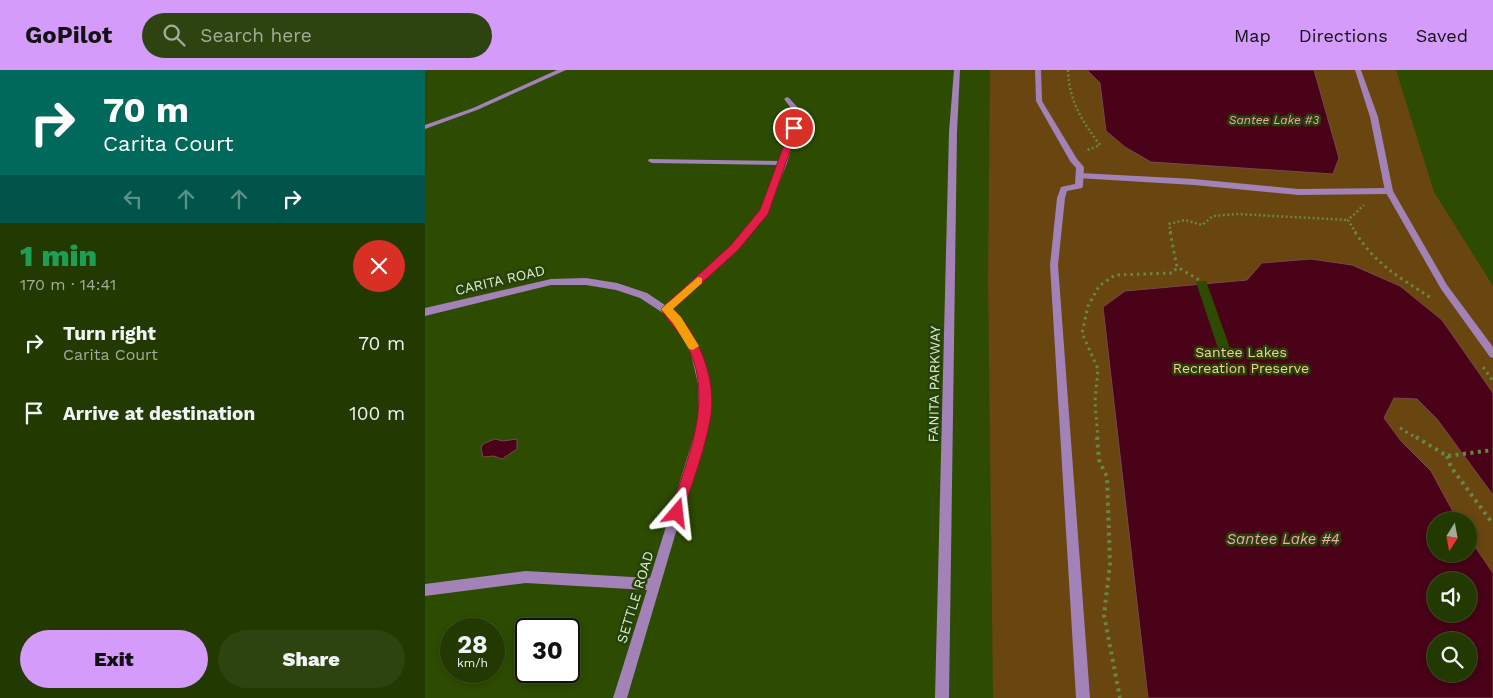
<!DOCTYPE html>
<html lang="en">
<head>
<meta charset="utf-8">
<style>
	:root { --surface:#223901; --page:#2e4410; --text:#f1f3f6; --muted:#a2ac99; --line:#3f5323; --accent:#d59bfb }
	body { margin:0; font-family:"Work Sans",sans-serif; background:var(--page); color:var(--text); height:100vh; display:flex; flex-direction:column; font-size:19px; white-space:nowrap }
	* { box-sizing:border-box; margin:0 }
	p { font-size:16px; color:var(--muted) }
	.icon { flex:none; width:28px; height:28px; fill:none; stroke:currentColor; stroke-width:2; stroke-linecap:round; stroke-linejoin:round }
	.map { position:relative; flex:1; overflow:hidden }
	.sheet { display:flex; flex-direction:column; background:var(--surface); width:425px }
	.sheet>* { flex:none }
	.guide { background:#00695c; color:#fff; overflow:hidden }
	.needle { width:32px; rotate:191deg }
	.buttons { position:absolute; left:1002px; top:442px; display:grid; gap:10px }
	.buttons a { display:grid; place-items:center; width:50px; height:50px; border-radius:50%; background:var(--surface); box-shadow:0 2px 8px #0003,0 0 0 1px var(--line); font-size:25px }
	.speed { position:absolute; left:15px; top:548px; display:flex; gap:10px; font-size:25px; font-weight:700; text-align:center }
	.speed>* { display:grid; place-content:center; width:65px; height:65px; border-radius:50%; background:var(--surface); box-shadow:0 2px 8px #0003,0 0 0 1px var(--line); line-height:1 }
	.speed small { font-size:12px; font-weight:400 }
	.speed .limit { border:2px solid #111; border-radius:8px; background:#fff; color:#111 }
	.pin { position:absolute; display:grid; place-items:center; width:42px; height:42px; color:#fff; margin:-21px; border:2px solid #fff; border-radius:50%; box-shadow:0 1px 5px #0007 }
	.me { position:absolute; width:55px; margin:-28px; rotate:17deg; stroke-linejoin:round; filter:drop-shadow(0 0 4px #0008) }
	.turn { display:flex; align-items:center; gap:18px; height:105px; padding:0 20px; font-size:22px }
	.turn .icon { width:65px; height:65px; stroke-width:2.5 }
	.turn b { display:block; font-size:35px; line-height:42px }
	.lanes { display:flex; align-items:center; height:48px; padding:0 20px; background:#0003; justify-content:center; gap:25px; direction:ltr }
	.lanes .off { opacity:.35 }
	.round { display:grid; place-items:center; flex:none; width:52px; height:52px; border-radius:26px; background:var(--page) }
	.overview { display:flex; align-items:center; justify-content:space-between; height:85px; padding:0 20px }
	h1 { font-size:30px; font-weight:800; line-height:38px; color:#1e9e55 }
	.action { display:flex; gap:10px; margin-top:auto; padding:10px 20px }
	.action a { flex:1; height:58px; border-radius:30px; background:var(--accent); color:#111; font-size:20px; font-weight:800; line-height:58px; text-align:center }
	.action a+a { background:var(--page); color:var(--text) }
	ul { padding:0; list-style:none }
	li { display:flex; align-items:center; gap:15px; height:70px; padding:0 20px }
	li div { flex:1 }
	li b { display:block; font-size:19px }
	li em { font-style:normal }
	header { display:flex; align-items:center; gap:30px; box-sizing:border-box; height:70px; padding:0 25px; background:var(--accent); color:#111 }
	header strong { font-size:24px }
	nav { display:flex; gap:28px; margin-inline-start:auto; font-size:18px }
	.search { width:350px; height:45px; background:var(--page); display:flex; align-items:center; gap:12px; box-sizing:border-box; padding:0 18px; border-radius:28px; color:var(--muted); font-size:19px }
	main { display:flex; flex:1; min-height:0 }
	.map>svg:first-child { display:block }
	.green { fill:#69450f; fill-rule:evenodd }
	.water { fill:#490218; stroke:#75494e; fill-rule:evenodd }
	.pier { fill:#2d4c01 }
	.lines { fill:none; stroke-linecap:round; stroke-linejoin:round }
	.path-far2 { stroke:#6a8548; stroke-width:2.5; stroke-dasharray:2 2.5; stroke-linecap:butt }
	.path-far1 { stroke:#6a8548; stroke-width:3; stroke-dasharray:2.5 4; stroke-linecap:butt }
	.path { stroke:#6a8548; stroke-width:4; stroke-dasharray:3 4.5; stroke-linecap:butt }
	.service { fill:#a282b7; fill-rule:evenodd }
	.minor { fill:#a282b7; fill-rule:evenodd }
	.tertiary { fill:#a282b7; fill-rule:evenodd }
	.route { fill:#e11d48; stroke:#92132f }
	.slow { fill:#f59e0b }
	.labels { text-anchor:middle; stroke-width:5; stroke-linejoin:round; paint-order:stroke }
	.far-water-label { font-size:12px; font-style:italic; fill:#f5a6b0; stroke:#28400b }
	.street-label { font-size:14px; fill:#dcf0cc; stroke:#28400b }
	.park-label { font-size:14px; fill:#ffcd92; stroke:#28400b }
	.water-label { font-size:15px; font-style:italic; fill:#f5a6b0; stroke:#28400b }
</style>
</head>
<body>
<header>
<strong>GoPilot</strong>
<div class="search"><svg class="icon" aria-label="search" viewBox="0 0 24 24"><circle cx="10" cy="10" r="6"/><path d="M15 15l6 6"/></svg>Search here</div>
<nav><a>Map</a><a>Directions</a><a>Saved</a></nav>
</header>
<main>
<section class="sheet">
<div class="guide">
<div class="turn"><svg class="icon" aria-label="right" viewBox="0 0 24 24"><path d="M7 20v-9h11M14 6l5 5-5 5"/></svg><div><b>70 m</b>Carita Court</div></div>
<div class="lanes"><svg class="icon off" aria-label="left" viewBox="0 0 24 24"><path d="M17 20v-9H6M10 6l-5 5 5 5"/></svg><svg class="icon off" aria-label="ahead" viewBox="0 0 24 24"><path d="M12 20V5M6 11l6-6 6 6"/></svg><svg class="icon off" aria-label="ahead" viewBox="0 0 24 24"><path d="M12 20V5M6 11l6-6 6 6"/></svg><svg class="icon" aria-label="right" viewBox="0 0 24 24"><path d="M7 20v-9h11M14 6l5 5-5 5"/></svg></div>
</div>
<div class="overview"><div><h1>1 min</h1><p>170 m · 14:41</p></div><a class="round" style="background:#d93025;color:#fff"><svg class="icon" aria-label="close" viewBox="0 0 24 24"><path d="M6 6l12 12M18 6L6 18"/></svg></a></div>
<ul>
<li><svg class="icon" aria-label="right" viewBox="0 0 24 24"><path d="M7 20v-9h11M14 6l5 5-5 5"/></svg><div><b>Turn right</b><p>Carita Court</p></div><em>70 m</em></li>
<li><svg class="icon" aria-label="arrive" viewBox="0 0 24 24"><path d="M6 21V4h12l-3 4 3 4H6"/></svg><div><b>Arrive at destination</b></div><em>100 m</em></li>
</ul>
<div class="action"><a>Exit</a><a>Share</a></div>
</section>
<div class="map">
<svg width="1068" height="628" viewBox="0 0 1068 628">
	<rect width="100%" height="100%" fill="#2d4c01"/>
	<path class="green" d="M 565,0 L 971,0 L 1009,122 L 1068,216 L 1068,628 L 568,628 L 563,208 ZM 1011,451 L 1044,451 L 1044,484 L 1011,484 ZM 1011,511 L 1044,511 L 1044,544 L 1011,544 ZM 1011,571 L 1044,571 L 1044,604 L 1011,604 Z"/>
	<path class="water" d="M 662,0 L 889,0 L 914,88 L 908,104 L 726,92 L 700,77 L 681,61 L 675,13 Z
		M 886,189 L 927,195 L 975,216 L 1017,250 L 1068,323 L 1068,425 L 1012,349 L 992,329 L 969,328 L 959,348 L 976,371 L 1006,401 L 1033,451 L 1011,451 L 1011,484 L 1044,484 L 1044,468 L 1068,503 L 1068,628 L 723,628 L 678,237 L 700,221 L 822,210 L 837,193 ZM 1011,511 L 1044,511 L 1044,544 L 1011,544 ZM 1011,571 L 1044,571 L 1044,604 L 1011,604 Z
		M 70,369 L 78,371 L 92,369 L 92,379 L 77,389 L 69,386 L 58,387 L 56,378 L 58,374 Z"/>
	<path class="pier" d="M 781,211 L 805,278 L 815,278 L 818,286 L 787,287 L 784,279 L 793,278 L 771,212 Z"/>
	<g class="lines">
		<path class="path-far2" d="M 643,0 C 644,31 657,51 675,75 L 660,81
			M 746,163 L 744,154 L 760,150 L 777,155 L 788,146 L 812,144 L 923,150
			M 931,163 L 923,150 L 939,135"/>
		<path class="path-far1" d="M 745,162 L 752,197 L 776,211
			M 930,162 C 952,196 973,206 1006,228
			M 1058,297 L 1068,311
			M 975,358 L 993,369
			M 673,369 L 670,331 L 673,299 L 657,263 L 663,236 L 674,216 L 690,205 L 748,203 L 752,197"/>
		<path class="path" d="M 672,367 L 674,390 L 682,407 L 685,494 L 679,545 L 695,628
			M 991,367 L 1022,386 L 1068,380
			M 1022,386 L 1026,397 L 1068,454"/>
		<path class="service" d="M 224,89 L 358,91 L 362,93 L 358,95 L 227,93 L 223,91 Z
			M 655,103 L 769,109 L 873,119 L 964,118 L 968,121 L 964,124 L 873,125 L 769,115 L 652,108 L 652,104 Z"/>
		<path class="minor" d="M 132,0 L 141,0 L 52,40 L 0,59 L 0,55 L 48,38 Z
			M 610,0 L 616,0 L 617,31 L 652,89 L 659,97 L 658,116 L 657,118 L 642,121 L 640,128 L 633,195 L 665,628 L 651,628 L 625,195 L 632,128 L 636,117 L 650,114 L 651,98 L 645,91 L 611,31 Z
			M 930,0 L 936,0 L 953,47 L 968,121 L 1022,215 L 1068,277 L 1068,288 L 1065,287 L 1016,219 L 960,121 L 945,47 Z
			M 362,27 L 364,28 L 377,42 L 362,93 L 342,143 L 313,180 L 246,240 C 251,245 258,251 262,257 C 281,285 283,318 284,350 L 202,628 L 188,628 L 222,520 L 101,513 L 0,526 L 0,514 L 101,501 L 225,508 L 274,350 L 273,314 L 266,284 L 255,262 L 238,243 L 215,228 L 191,220 L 161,215 L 126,215 L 0,246 L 0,238 L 126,209 L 161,208 L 192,213 L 222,223 L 240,235 L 307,176 L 335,140 L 354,93 L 369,42 L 359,29 Z"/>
		<path class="tertiary" d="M 529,0 L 535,0 L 532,62 L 524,628 L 510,628 L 524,62 Z"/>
	</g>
	<path class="route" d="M 366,56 L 373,58 L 343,144 L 313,180 L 248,239 C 275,267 293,312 285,351 C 279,382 267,413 258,443 L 256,447 L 252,449 L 247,447 L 245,443 C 261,392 289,333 264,279 C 257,264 244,253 236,239 L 306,175 L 335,140 Z"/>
	<path class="slow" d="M 273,207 L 277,208 L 277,213 L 248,239 L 256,247 L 274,276 L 268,280 L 264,279 L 248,253 L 236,239 Z"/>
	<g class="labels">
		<g class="far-water-label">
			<text x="849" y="54">Santee Lake #3</text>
		</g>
		<g class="street-label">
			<text transform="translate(75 210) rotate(-13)" y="5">CARITA ROAD</text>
			<text transform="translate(509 314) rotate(-89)" y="5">FANITA PARKWAY</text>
			<text transform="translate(210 527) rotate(-73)" y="5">SETTLE ROAD</text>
		</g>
		<g class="park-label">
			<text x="816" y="287">Santee Lakes<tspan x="816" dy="16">Recreation Preserve</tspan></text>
		</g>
		<g class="water-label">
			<text x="858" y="474">Santee Lake #4</text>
		</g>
	</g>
</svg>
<div class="buttons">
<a><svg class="needle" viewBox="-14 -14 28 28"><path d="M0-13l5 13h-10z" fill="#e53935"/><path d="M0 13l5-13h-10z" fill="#a2ac99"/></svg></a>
<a><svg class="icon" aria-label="sound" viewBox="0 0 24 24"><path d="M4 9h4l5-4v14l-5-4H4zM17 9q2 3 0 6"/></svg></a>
<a><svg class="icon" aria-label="search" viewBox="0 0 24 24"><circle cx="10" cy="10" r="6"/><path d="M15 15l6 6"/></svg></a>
</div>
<div class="speed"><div>28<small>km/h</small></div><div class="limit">30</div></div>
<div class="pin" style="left:369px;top:58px;background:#d93025"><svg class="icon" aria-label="arrive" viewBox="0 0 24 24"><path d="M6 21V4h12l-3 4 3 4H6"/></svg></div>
<svg class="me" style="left:252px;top:443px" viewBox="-20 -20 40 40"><path d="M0-17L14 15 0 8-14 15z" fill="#e11d48" stroke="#fff" stroke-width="4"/></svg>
</div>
</main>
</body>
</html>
